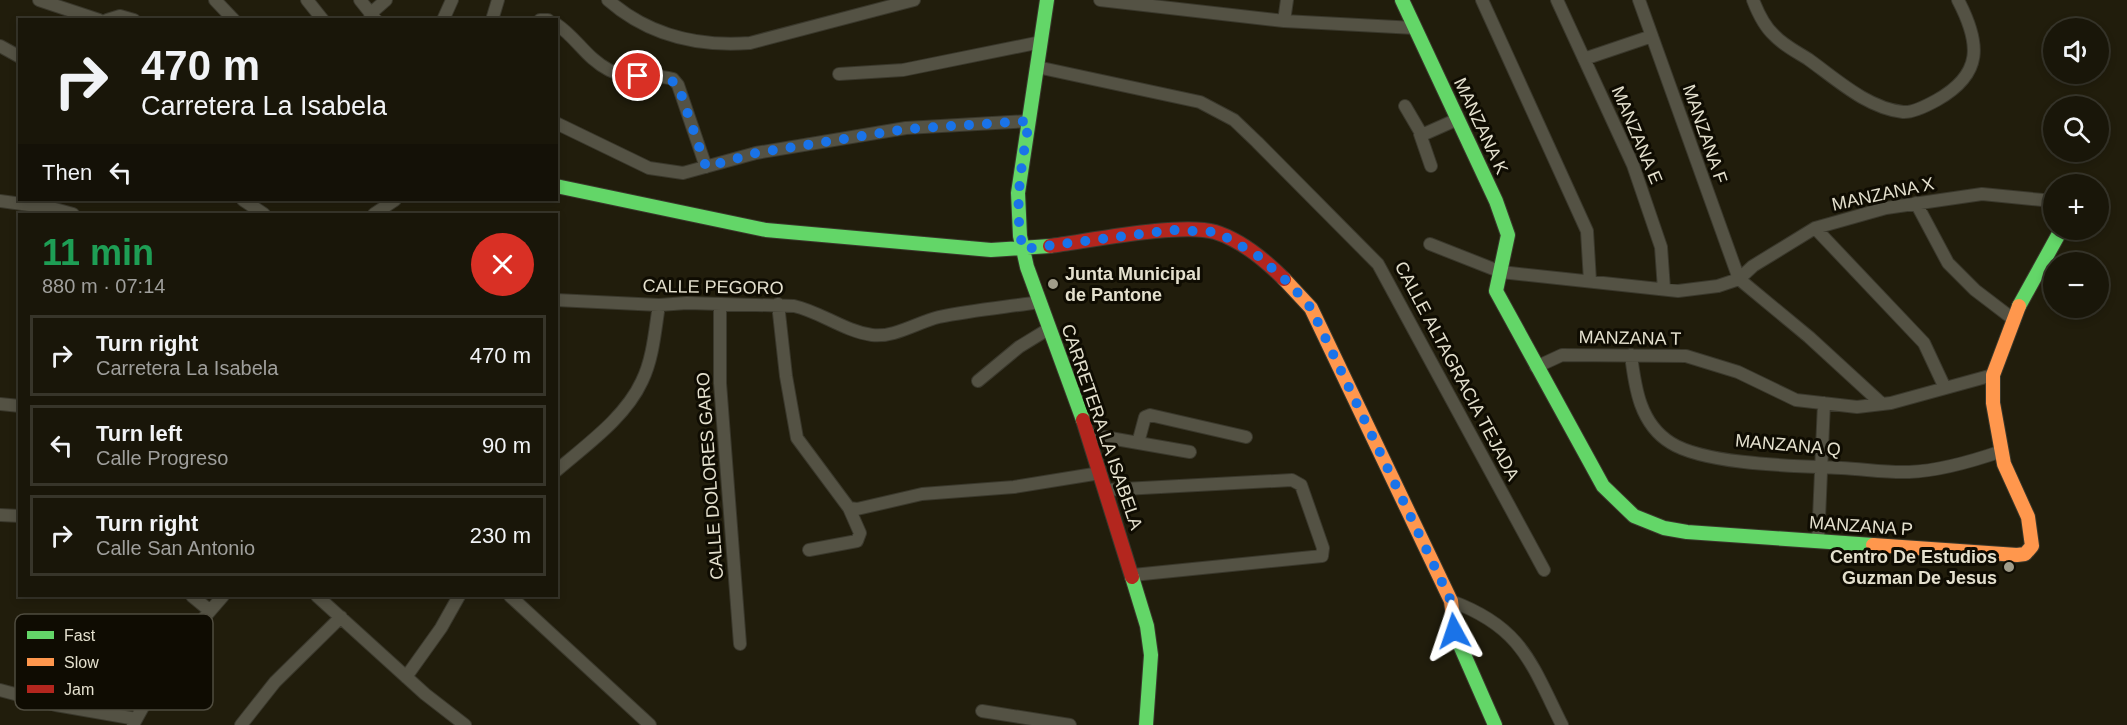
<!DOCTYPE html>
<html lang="en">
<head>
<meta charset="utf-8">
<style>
	:root { --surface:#191609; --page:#221f12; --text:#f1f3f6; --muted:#9f9f9c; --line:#37352a }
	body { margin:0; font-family:Helvetica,sans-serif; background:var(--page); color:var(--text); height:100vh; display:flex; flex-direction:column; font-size:22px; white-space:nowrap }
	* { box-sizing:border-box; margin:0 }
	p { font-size:20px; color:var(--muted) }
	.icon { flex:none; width:33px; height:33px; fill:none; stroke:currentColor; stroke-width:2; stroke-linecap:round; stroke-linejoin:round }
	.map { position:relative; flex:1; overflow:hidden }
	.details { position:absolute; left:18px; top:213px; width:540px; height:384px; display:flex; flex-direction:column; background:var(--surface); border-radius:0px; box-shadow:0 3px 9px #0003,0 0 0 2px var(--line) }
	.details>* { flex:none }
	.hud { position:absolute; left:18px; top:18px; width:540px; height:183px; border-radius:0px; box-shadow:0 3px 9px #0003,0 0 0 2px var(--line); background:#191609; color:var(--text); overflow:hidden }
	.tools { position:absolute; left:2043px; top:18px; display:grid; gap:12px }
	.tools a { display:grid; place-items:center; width:66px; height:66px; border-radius:50%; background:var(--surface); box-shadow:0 3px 9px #0003,0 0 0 2px var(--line); font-size:30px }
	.pin { position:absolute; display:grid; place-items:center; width:51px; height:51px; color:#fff; margin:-26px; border:3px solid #fff; border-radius:50%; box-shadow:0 2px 6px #0007 }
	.me { position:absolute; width:66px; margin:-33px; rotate:355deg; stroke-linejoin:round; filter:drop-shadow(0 0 4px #0008) }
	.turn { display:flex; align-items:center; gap:21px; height:126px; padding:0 24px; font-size:27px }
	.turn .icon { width:78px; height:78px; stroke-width:2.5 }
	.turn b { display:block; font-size:42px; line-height:51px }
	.then { display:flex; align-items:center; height:57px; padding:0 24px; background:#0003; gap:12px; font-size:22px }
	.round { display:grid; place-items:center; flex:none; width:63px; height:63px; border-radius:32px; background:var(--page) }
	.overview { display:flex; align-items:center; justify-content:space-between; height:102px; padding:0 24px }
	h1 { font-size:36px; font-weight:700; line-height:45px; color:#1e9e55 }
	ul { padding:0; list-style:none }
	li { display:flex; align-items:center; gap:18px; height:81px; margin:0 12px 9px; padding:0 12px; border:3px solid var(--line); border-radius:0px }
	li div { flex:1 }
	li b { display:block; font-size:22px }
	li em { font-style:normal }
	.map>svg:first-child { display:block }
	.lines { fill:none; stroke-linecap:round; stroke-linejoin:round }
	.street-casing { stroke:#3a382c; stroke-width:14 }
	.fast-casing { stroke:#3a382c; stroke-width:16 }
	.slow-casing { stroke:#3a382c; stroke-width:16 }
	.jam-casing { stroke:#3a382c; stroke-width:16 }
	.street { stroke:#545244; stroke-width:12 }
	.fast { stroke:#63d668; stroke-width:14 }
	.slow { stroke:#ff974d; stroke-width:14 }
	.jam { stroke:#b3261e; stroke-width:14 }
	.route { stroke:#1a73e8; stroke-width:10; stroke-dasharray:0 18 }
	.poi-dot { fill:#a09c8a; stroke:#0f0c02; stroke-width:2 }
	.labels { text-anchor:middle; stroke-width:6; stroke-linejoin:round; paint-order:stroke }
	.street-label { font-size:18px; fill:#e4e0ce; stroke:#0f0c02 }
	.poi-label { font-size:18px; font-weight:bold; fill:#e4e0ce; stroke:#0f0c02; text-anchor:start }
	.key { fill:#0f0c02; stroke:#4f4c3f; stroke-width:1.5 }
	.key-label { font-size:16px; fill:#e4e0ce }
</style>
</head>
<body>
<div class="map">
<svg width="2127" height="725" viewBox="0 0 2127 725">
	<rect width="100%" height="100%" fill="#211d0c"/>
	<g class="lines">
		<defs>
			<path id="street" d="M 39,0 L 99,20
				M 215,0 L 234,20
				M 307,0 L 323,20
				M 360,0 L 376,20
				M 608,0 C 648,35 697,47 750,43 L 914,0
				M 1100,0 L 1284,21 L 1415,28
				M 1482,0 L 1587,231 L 1590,281
				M 1557,0 L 1633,165 L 1661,247 L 1664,289
				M 1639,0 L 1739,279
				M 1753,0 C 1758,13 1764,26 1774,35 C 1783,45 1797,52 1808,59 C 1836,79 1867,108 1903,112 C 1913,113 1928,105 1937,100 C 1983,74 1981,44 1958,0
				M 370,14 L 386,0
				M 107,20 L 120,16 L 134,20
				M 443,20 L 452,0
				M 492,20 L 498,0
				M 540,20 L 548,20
				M 1284,21 L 1287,0
				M 556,24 C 576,37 587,59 609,70 C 629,80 652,73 673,79 L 678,85 L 706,167
				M 0,46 L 20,57
				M 1584,59 L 1652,36
				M 1037,67 L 1200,102 L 1234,120 L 1257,142 L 1378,264 L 1544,570
				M 839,74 L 903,70 L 1041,42
				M 1405,106 L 1422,135 L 1458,119
				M 556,123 L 649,168 L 683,173 L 756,153 L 906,128 L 1029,121
				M 1420,134 L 1431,166
				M 243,200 L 264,214
				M 0,201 L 51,208 L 73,214
				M 1916,203 L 1948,263 L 1975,290 L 2013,319
				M 374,214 L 395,200
				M 1815,228 L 1924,343 L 1945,388
				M 1430,244 L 1501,272 L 1678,291 L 1718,286 L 1739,279 L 1753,266 L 1815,228 L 1886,208 L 1982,194 L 2043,200 L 2054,205
				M 1739,279 L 1809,337 L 1882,404
				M 556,300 L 659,305 L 687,303 L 794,306 C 821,312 844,331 872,335 C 894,338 918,322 939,317 C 972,310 1007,307 1040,302
				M 778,304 L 786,376 L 797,438 L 849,508 L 860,533 L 857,541 L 809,550
				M 720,305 L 720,383 L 740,644
				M 1631,355 C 1635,388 1640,424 1671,443 C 1706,465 1798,466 1841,468 C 1864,469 1887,473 1909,472 C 1940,471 1973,461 2002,451
				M 1536,367 L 1562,355 L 1686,356 L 1738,372 L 1796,400 L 1857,407 L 1891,403 L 1993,375
				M 978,381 L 1019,347 L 1050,328
				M 0,404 L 20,406
				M 1087,434 L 1190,452
				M 1138,443 L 1145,417 L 1150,415 L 1246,437
				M 556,471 C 586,445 625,418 642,381 C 653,359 655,330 659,305
				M 1105,490 L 1292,480 L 1301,485 L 1323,548 L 1322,556 L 1133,575
				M 849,508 L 857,509 L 922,494 L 1014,487 L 1100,473
				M 0,515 L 20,516
				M 1818,541 L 1824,403
				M 192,596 L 209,610
				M 317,596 L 425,694 L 465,725
				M 510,596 L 650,725
				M 1451,601 C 1522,627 1531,663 1562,725
				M 406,677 L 441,628 L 459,596
				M 0,690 L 56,705 L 136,719
				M 982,711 L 1070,725
				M 133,725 L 171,656 L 223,596
				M 241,725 L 275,682 L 341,617"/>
			<path id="fast" d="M 1047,0 L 1018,193 L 1020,236 L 1027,267 L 1083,420
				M 1402,0 L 1496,201 L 1508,235 L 1496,291 L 1603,486 L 1634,516 L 1664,528 L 1687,532 L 1873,545
				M 556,186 L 766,230 L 991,250 L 1050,246
				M 2019,306 L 2061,230
				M 1132,577 L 1147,626 L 1151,655 L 1146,725
				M 1455,634 L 1495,725"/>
			<path id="slow" d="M 1284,279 L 1311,308 L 1451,601 L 1455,634
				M 1873,545 L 2017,555 L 2025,554 L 2032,546 L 2028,517 L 2004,464 L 1993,403 L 1993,375 L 2019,306"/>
			<path id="jam" d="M 1050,246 C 1089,241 1181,222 1215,232 C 1241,240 1265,260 1284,279
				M 1083,420 L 1132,577"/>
		</defs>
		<use href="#street" class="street-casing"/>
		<use href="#fast" class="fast-casing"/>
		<use href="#slow" class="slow-casing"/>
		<use href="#jam" class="jam-casing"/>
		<use href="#street" class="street"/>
		<use href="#fast" class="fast"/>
		<use href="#slow" class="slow"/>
		<use href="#jam" class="jam"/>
	</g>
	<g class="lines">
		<path class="route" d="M 638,76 L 666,77 L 678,85 L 706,167 L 756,153 L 906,129 L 1029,121 C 1022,164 1013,206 1023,249 L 1172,230 L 1217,232 L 1257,255 L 1290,284 L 1311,308 L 1451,601 L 1454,631"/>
	</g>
	<g class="poi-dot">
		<circle cx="1053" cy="284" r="6"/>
		<circle cx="2009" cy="567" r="6"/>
	</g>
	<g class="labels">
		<g class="street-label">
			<text transform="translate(1481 126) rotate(65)" y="6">MANZANA K</text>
			<text transform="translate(1705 134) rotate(71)" y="6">MANZANA F</text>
			<text transform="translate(1637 135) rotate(67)" y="6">MANZANA E</text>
			<text transform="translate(1883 194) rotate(-12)" y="6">MANZANA X</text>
			<text transform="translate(713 287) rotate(1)" y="6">CALLE PEGORO</text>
			<text transform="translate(1630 338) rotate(1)" y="6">MANZANA T</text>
			<text transform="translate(1457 371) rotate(62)" y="6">CALLE ALTAGRACIA TEJADA</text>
			<text transform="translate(1102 427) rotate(71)" y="6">CARRETERA LA ISABELA</text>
			<text transform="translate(1788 445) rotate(5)" y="6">MANZANA Q</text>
			<text transform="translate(710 476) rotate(-94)" y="6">CALLE DOLORES GARO</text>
			<text transform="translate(1861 526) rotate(4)" y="6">MANZANA P</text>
		</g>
		<g class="poi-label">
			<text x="1065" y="280">Junta Municipal<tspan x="1065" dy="21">de Pantone</tspan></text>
			<text x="1997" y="563" text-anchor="end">Centro De Estudios<tspan x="1997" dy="21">Guzman De Jesus</tspan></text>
		</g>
	</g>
	<rect x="15" y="614" width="198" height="96" rx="9" class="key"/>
	<rect x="27" y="631" width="27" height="8" fill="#63d668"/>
	<rect x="27" y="658" width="27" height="8" fill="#ff974d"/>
	<rect x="27" y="685" width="27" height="8" fill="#b3261e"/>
	<g class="key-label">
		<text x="64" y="641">Fast</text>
		<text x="64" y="668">Slow</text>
		<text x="64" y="695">Jam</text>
	</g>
</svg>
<div class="tools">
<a><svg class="icon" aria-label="sound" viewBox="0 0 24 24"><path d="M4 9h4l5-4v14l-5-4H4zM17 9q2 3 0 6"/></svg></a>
<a><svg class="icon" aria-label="search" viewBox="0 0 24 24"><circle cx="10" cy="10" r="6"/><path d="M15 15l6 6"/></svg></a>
<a>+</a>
<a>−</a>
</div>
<div class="pin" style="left:638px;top:76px;background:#d93025"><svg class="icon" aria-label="arrive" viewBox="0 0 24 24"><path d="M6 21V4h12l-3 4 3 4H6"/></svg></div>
<svg class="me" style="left:1454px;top:631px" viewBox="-20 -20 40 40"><path d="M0-17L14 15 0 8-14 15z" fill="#1a73e8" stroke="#fff" stroke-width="4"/></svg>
<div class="hud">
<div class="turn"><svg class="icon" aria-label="right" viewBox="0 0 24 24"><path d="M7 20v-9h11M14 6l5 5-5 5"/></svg><div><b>470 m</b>Carretera La Isabela</div></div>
<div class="then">Then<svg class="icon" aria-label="left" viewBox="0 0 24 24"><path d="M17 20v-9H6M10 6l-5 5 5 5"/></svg></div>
</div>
<section class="details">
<div class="overview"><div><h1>11 min</h1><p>880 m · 07:14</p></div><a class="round" style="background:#d93025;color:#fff"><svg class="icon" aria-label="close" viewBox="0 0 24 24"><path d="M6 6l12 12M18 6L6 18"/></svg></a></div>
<ul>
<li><svg class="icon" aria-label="right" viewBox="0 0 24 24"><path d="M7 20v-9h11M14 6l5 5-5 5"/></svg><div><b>Turn right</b><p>Carretera La Isabela</p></div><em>470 m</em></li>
<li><svg class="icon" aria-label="left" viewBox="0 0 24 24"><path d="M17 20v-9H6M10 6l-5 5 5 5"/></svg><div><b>Turn left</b><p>Calle Progreso</p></div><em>90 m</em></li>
<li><svg class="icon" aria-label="right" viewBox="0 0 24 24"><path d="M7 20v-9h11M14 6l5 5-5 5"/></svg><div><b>Turn right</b><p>Calle San Antonio</p></div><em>230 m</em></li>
</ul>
</section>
</div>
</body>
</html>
